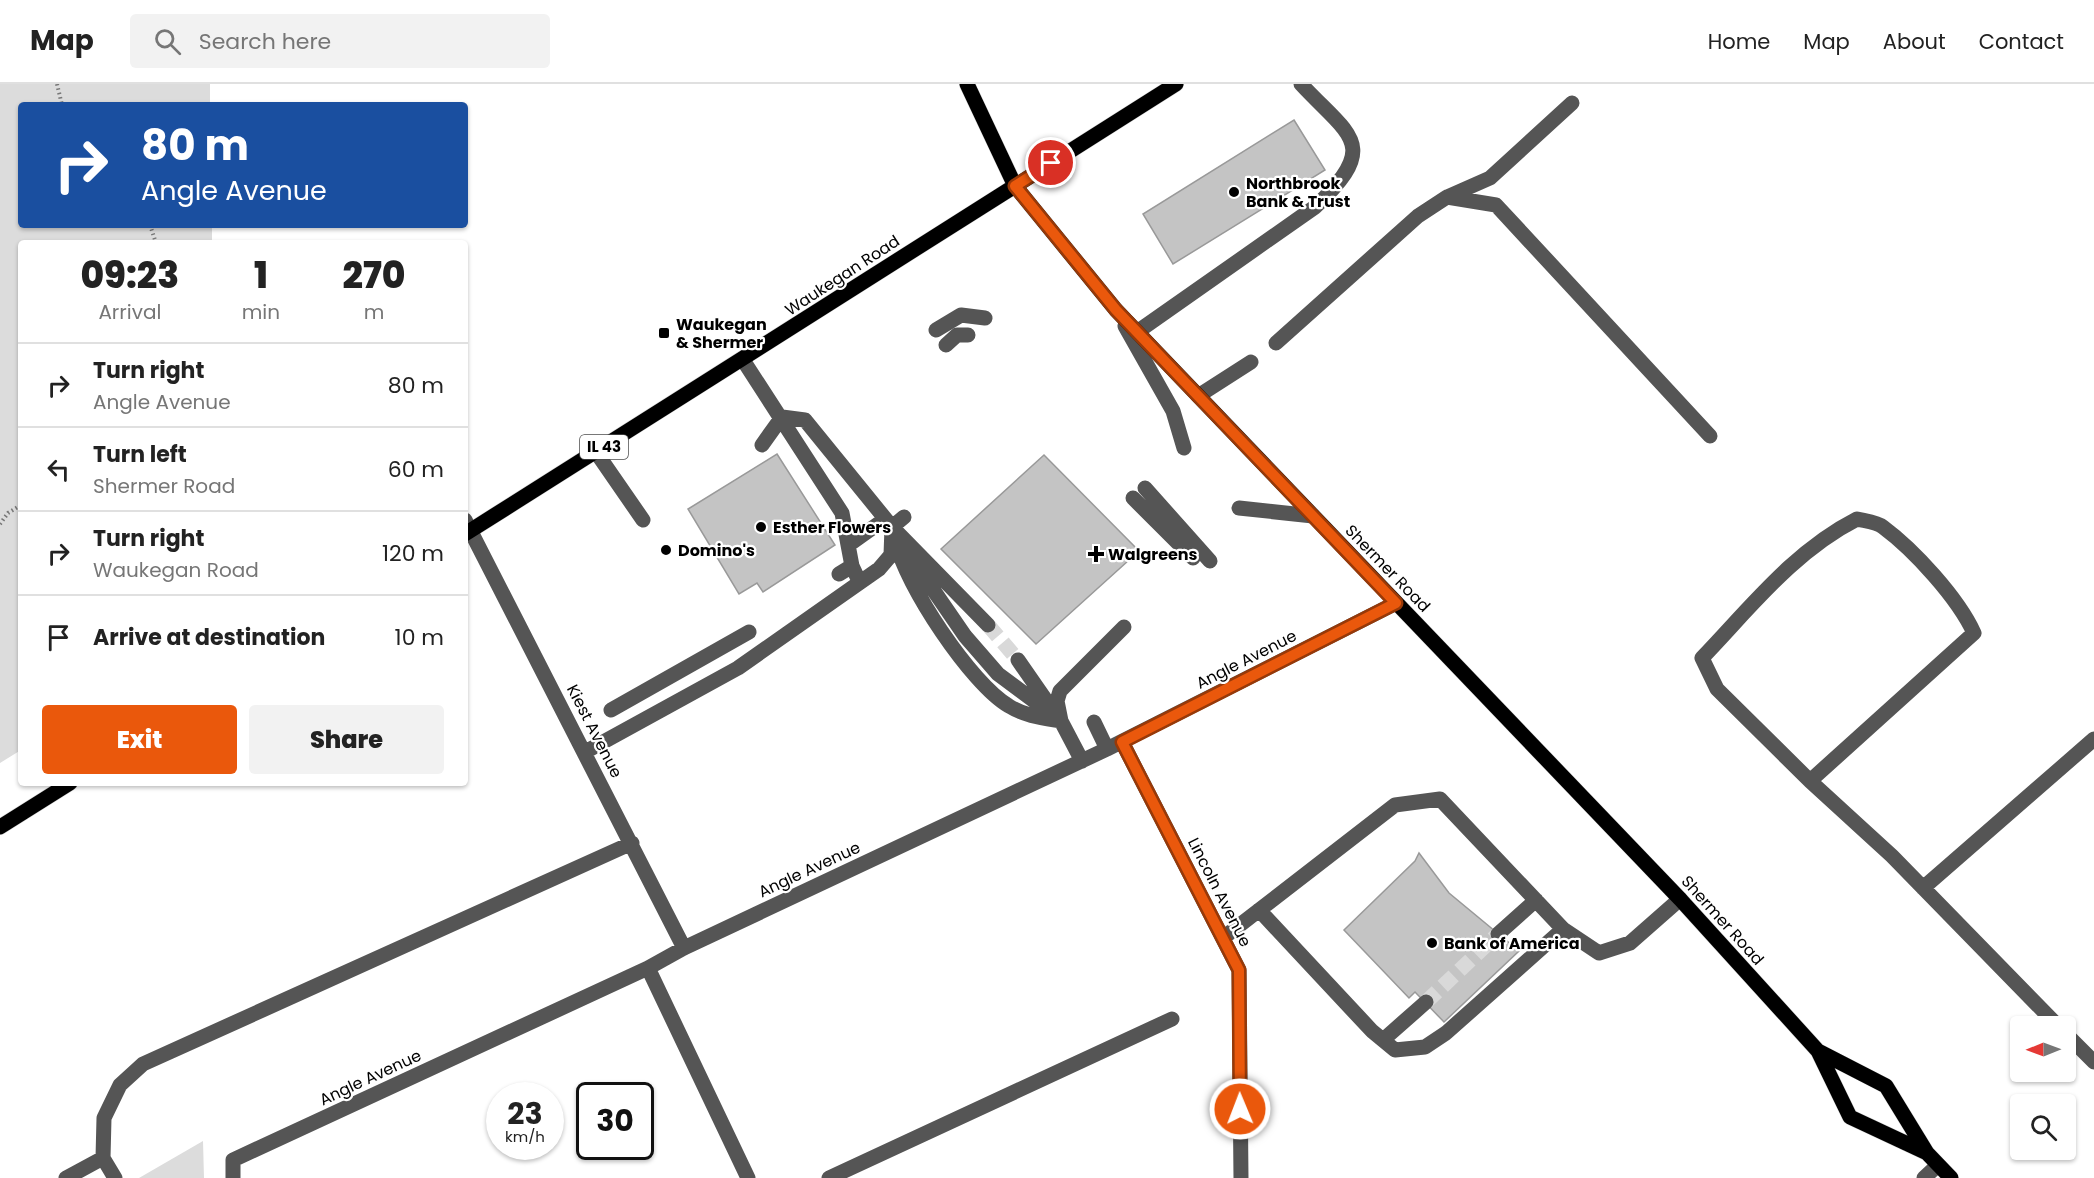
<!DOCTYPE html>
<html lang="en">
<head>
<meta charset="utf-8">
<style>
	:root { --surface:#fff; --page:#f2f2f2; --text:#222; --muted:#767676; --line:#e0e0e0; --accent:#ea580c }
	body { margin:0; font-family:Poppins,sans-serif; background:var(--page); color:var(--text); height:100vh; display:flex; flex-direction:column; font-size:22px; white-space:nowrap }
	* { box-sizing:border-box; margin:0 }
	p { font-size:20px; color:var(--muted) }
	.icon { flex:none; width:33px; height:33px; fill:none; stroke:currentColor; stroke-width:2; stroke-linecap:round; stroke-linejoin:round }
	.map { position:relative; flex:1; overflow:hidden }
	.side { position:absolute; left:18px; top:156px; width:450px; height:546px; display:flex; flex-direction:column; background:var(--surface); border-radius:6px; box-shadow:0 2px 4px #0004 }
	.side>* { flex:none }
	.top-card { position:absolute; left:18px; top:18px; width:450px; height:126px; border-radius:6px; box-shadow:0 2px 4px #0004; background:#1a4fa0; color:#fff; overflow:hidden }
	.needle { width:39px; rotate:269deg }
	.controls { position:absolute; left:2010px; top:932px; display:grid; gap:12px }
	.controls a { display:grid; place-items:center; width:66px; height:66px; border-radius:6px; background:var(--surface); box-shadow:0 2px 4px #0004; font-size:30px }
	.speed { position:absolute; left:486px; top:998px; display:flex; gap:12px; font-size:30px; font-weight:700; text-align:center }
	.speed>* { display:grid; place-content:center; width:78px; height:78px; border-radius:50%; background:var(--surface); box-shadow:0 2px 4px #0004; line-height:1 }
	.speed small { font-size:15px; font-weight:400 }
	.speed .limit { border:3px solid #111; border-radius:9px; background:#fff; color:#111 }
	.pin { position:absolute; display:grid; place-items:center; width:51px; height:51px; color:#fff; margin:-26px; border:3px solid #fff; border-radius:50%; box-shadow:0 2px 6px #0007 }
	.me { position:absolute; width:66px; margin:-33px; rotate:359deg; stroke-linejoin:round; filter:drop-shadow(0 0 4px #0008) }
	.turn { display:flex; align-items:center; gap:21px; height:126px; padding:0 24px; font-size:27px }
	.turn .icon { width:78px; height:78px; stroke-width:2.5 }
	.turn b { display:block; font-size:42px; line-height:51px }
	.eta { display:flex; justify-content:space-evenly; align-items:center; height:102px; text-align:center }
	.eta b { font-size:36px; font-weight:800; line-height:42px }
	.action { display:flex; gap:12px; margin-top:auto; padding:12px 24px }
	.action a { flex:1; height:69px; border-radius:6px; background:var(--accent); color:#fff; font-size:24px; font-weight:800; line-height:69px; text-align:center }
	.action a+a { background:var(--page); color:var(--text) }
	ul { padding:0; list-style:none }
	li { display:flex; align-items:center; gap:18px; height:84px; padding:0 24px; border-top:2px solid var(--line) }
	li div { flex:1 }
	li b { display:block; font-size:22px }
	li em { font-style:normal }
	header { display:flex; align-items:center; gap:36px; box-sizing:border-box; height:84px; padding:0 30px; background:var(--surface); border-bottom:2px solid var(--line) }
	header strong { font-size:28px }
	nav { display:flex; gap:33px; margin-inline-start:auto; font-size:21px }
	.search { width:420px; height:54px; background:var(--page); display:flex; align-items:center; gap:15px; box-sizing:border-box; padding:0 21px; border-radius:6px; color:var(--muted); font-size:22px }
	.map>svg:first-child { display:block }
	.green { fill:#dcdcdc }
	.building { fill:#c4c4c4; stroke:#999; stroke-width:1.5 }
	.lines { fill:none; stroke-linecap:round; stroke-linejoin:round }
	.minor-tunnel { stroke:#d9d9d9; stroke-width:15; stroke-dasharray:15 8; stroke-linecap:butt }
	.major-casing { stroke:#dbdbdb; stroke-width:16 }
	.path { stroke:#777; stroke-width:4; stroke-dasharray:1.5 3; stroke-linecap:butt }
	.minor { stroke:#555; stroke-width:15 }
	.major { stroke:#000; stroke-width:15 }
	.route-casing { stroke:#983908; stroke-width:15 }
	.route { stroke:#ea580c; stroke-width:10 }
	.poi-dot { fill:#000; stroke:#fff; stroke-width:2 }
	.labels { text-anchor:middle; stroke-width:4.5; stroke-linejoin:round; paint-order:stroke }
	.shield { fill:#fff; stroke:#4c4c4c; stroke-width:1.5 }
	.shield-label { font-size:15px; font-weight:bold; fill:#000 }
	.poi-label { font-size:16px; font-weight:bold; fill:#000; stroke:#fff; text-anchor:start }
	.street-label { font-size:16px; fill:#000; stroke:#fff }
</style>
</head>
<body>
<header>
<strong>Map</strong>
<div class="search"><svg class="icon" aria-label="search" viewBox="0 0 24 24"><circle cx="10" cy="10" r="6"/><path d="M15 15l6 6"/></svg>Search here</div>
<nav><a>Home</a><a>Map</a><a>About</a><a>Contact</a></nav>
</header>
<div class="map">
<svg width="2094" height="1094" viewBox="0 0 2094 1094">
	<rect width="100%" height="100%" fill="#fff"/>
	<path class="green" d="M 0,0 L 210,0 L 210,21 L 21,21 L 21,141 L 212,141 L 212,159 L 21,159 L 21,666 L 0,679 Z
		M 203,1057 L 204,1094 L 139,1094 Z"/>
	<path class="building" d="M 1294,36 L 1325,86 L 1173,180 L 1143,130 Z
		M 777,370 L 835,461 L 763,508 L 757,499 L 739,510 L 688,425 Z
		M 1044,371 L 1139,467 L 1036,560 L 941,465 Z
		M 1419,769 L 1449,809 L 1519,867 L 1444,938 L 1415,908 L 1409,914 L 1344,846 L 1415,777 Z"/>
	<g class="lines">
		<path class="minor-tunnel" d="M 988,541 L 1018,576
			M 1426,918 L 1498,850"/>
		<defs>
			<path id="major" d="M 967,0 L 1015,102 L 1116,226 L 1680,815 L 1818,967 L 1850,1033 L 1927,1069
				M 465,450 L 1176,0
				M 0,743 L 70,699
				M 1818,967 L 1886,1002 L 1927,1069 L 1951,1094"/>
		</defs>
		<use href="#major" class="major-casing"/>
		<path class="path" d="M 57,0 L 62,21
			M 150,141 L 156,159
			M 0,440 L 8,429 L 21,421"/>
		<path class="minor" d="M 1447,113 L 1496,121 L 1710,352
			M 1125,242 L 1173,327 L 1184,364
			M 936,246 L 961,231 L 985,234
			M 1137,248 L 1315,123 C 1382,60 1349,52 1301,0
			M 1276,259 L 1418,132 L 1447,113 L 1490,94 L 1572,19
			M 946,261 L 957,251 L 968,251
			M 743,276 L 842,429 L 852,482 L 859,497
			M 1198,312 L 1251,278
			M 782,333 L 805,336 L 892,443 L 988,541
			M 762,361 L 782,333
			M 596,368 L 643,436
			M 1145,404 L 1210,477
			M 1133,414 L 1193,474
			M 1239,424 L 1313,432
			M 465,436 L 684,864
			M 896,458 C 905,500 971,600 1009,622 C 1025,632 1043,634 1061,637 L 1082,677
			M 901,459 L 965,552 L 998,590 L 1057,634
			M 850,460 L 885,435
			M 839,490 L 852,482
			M 1018,576 L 1052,625
			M 611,626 L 749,548
			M 1061,637 L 1057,617 L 1060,607 L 1124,543
			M 1094,638 L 1107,665
			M 1122,658 L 1239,886 L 1241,1094
			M 585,668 L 738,584 L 879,485 L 891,471 L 892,443 L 904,433
			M 1810,697 L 1974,549 C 1958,514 1914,466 1883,443 C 1877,438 1865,437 1857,435 C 1794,467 1750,524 1702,574 L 1717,605 L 1810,697 L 1892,772 L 2058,942
			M 1923,804 L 2094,655
			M 1259,826 L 1372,947 L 1395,966 L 1425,963 L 1446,949 L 1563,845
			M 1498,850 L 1536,816
			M 1223,854 L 1395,721 L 1440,715 L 1563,845 L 1599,869 L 1630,859 L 1680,815
			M 648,884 L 748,1094
			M 2066,950 L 2094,978
			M 1383,956 L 1426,918
			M 66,1094 L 103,1074
			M 115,1094 L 103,1074 L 104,1034 L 120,1001 L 143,980 L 632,759
			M 233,1094 L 233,1076 L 648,884 L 684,864 L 1107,665 L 1396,519
			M 829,1094 L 1172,935
			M 1924,1094 L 1938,1081"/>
		<use href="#major" class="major"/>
	</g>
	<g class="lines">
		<defs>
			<path id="route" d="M 1051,79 L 1015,102 L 1116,226 L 1396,519 L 1122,658 L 1239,886 L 1240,1025"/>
		</defs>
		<use href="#route" class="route-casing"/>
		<use href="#route" class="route"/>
	</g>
	<g class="poi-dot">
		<circle cx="1234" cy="108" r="6"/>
		<rect x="658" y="243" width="12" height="12" rx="3"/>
		<circle cx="761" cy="443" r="6"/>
		<circle cx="666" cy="466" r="6"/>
		<path d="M1093 461h6v6h6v6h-6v6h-6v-6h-6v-6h6z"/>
		<circle cx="1432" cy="859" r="6"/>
	</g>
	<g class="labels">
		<rect class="shield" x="580" y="351" width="48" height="24" rx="4.5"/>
		<g class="shield-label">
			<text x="604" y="368">IL 43</text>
		</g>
		<g class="poi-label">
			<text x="1246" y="105">Northbrook<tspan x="1246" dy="18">Bank &amp; Trust</tspan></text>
			<text x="676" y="246">Waukegan<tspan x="676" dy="18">&amp; Shermer</tspan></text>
			<text x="773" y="449">Esther Flowers</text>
			<text x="678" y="472">Domino's</text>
			<text x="1108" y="476">Walgreens</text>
			<text x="1444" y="865">Bank of America</text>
		</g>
		<g class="street-label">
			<text transform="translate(842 191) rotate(-33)" y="6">Waukegan Road</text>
			<text transform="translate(1388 484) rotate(46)" y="6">Shermer Road</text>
			<text transform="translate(1246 575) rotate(-27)" y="6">Angle Avenue</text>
			<text transform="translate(595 647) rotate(63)" y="6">Kiest Avenue</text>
			<text transform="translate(809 785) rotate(-25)" y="6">Angle Avenue</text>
			<text transform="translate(1220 808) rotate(63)" y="6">Lincoln Avenue</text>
			<text transform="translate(1723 836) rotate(48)" y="6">Shermer Road</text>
			<text transform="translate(370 993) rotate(-25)" y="6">Angle Avenue</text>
		</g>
	</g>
</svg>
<div class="controls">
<a><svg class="needle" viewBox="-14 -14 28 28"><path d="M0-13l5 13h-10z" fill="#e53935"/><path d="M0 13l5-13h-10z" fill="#767676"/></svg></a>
<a><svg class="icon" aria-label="search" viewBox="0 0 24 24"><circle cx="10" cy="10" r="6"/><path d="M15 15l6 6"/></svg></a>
</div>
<div class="speed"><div>23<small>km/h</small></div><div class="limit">30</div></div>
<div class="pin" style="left:1051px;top:79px;background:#d93025"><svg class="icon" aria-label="arrive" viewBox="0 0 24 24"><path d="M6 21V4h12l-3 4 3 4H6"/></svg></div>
<svg class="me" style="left:1240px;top:1025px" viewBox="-20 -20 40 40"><circle r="17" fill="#ea580c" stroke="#fff" stroke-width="3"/><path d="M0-11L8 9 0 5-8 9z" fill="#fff"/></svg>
<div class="top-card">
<div class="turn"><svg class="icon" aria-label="right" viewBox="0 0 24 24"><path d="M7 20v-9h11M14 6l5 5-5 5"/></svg><div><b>80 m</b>Angle Avenue</div></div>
</div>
<section class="side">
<div class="eta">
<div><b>09:23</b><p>Arrival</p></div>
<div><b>1</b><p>min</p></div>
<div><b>270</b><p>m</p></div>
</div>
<ul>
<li><svg class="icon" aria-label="right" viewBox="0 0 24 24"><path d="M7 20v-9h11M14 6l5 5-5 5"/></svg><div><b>Turn right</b><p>Angle Avenue</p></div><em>80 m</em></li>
<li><svg class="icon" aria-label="left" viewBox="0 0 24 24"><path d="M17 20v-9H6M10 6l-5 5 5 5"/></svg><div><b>Turn left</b><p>Shermer Road</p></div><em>60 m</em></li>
<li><svg class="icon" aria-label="right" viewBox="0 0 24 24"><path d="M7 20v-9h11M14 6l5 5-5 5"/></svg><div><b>Turn right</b><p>Waukegan Road</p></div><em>120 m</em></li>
<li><svg class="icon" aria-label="arrive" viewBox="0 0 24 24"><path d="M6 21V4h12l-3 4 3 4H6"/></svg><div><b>Arrive at destination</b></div><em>10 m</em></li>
</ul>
<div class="action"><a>Exit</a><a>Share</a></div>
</section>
</div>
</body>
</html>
